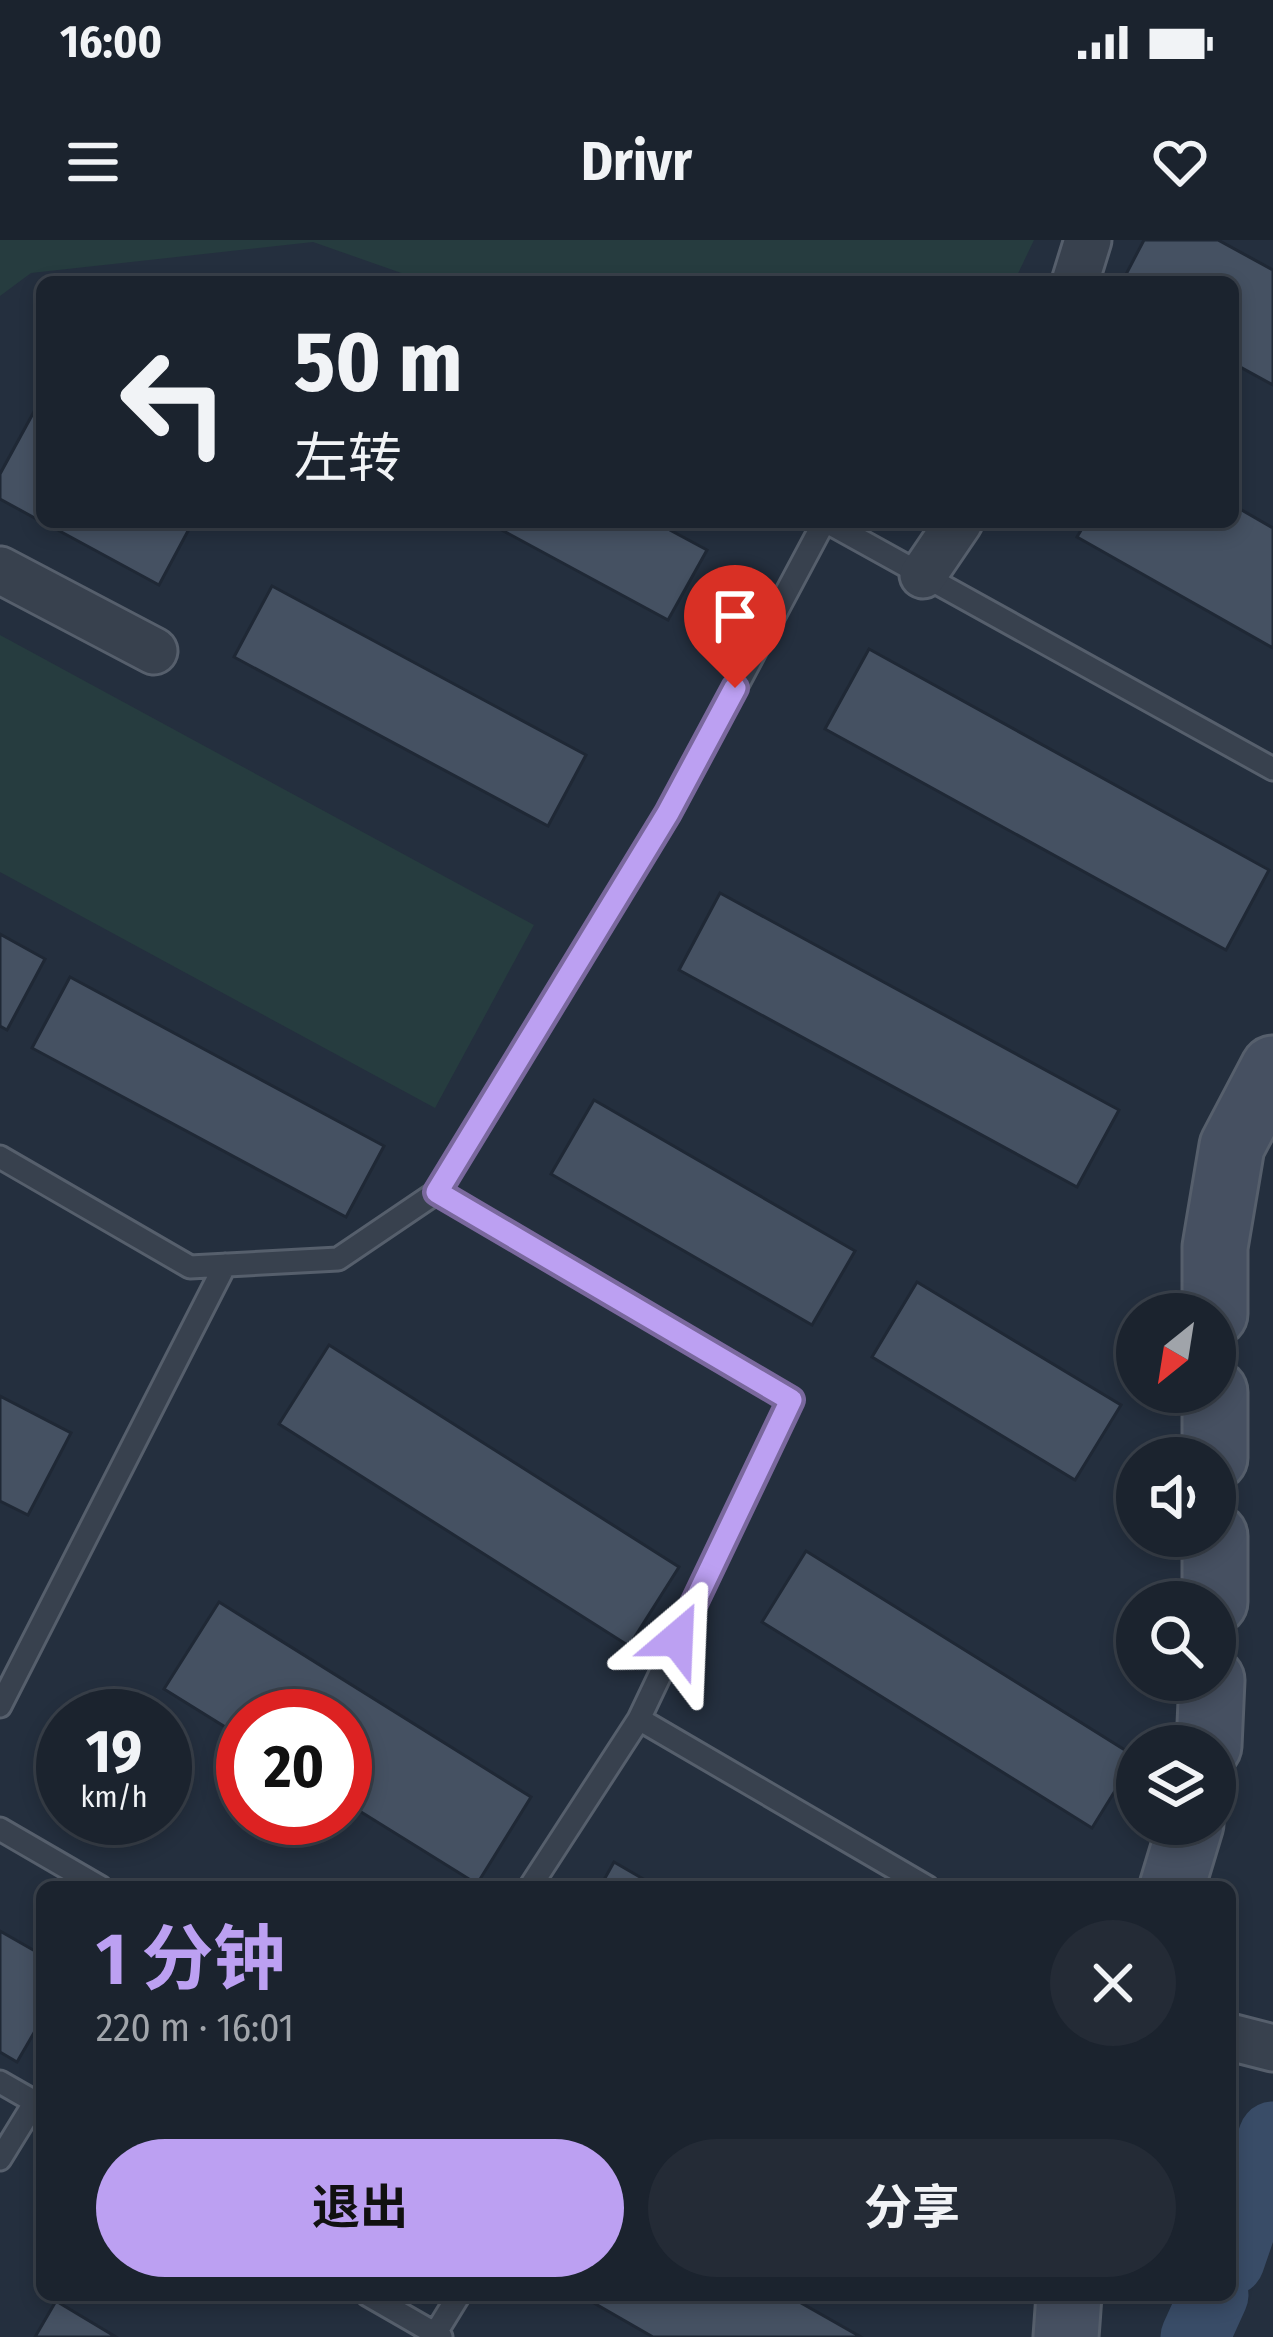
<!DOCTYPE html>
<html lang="zh">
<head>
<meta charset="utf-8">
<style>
	:root { --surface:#1b232e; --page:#242b36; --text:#f1f3f6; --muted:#a0a4aa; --line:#39404a; --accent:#bca0f2 }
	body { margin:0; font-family:"Fira Sans Condensed","Noto Sans SC",sans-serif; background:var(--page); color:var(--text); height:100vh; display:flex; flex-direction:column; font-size:45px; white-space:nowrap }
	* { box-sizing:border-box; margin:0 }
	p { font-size:39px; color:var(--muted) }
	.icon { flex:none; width:66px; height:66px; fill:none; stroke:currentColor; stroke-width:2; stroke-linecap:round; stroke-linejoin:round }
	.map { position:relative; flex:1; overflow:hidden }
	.drawer { position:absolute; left:36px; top:1641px; width:1200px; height:420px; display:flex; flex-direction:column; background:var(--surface); border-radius:18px; box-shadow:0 6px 18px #0003,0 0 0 3px var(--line) }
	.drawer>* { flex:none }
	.top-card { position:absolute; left:36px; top:36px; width:1203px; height:252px; border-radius:18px; box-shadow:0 6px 18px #0003,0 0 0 3px var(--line); background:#1b232e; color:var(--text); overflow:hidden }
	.needle { width:78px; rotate:210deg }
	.buttons { position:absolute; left:1116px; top:1053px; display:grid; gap:24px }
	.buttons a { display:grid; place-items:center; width:120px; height:120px; border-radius:50%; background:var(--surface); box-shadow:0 6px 18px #0003,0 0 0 3px var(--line); font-size:60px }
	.speed { position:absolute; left:36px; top:1449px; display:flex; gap:24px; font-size:60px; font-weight:700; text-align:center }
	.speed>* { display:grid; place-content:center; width:156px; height:156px; border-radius:50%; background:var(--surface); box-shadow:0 6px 18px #0003,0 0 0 3px var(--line); line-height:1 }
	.speed small { font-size:30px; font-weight:400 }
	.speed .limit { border:18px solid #d22; background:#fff; color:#111 }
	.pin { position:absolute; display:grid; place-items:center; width:102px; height:102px; color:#fff; margin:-123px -51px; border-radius:50% 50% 50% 0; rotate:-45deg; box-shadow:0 0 12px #0007 }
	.pin .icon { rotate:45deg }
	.me { position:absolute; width:132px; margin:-66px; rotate:26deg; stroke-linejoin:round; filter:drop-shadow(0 0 9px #0008) }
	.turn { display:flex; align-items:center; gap:42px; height:252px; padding:0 60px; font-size:54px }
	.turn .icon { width:156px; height:156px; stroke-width:2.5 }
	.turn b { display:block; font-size:84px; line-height:102px }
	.round { display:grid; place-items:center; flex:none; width:126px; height:126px; border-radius:63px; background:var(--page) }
	.headline { display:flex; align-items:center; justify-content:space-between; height:204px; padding:0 60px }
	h1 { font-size:72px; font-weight:700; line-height:90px; color:var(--accent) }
	.cta { display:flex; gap:24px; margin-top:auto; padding:24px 60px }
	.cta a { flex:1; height:138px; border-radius:72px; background:var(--accent); color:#111; font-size:48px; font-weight:700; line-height:138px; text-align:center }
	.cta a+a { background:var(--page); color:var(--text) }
	.status { display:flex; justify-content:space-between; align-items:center; height:84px; padding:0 60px; background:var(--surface); direction:ltr }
	.status svg { height:33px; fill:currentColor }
	header { display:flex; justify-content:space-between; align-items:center; height:156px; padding:0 60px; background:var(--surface); font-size:54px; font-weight:700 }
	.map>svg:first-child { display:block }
	.green { fill:#263c3f }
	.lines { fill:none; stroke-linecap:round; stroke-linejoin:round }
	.river { stroke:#394c67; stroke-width:69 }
	.building { fill:#455162; stroke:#1f2835; stroke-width:3 }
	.lane-casing { stroke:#565f6c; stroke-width:27 }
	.street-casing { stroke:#565f6c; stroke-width:51 }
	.secondary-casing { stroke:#565f6c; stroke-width:69 }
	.lane { stroke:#38414e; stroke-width:21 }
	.street { stroke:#38414e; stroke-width:45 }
	.secondary { stroke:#465061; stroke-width:63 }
	.route-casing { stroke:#7a689d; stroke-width:30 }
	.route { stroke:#bca0f2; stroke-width:21 }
</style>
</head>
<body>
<div class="status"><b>16:00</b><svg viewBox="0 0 49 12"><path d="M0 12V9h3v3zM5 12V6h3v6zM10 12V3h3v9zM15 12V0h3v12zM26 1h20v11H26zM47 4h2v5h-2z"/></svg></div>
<header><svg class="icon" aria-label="menu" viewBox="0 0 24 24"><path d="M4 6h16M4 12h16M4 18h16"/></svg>Drivr<svg class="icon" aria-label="heart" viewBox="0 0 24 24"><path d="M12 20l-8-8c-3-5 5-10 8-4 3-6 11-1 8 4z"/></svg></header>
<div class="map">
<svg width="1273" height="2097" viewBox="0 0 1273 2097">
	<rect width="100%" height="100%" fill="#242f3e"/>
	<path class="green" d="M 0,0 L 1034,0 L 1014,42 L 427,42 L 313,2 L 31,33 L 0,56 Z
		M 0,395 L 534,685 L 435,868 L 0,632 Z"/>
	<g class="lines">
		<path class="river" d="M 1230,2021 L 1273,1896
			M 1195,2097 L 1214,2055"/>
	</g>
	<path class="building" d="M 1144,0 L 1218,0 L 1273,30 L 1273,145 L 1233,123 L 1233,42 L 1122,42 Z
		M 42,157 L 42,282 L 0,259 L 0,234 Z
		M 1233,265 L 1273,288 L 1273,408 L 1077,297 L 1086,282 L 1233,282 Z
		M 43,282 L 176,282 L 189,289 L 159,345 Z
		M 487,282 L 655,282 L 707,310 L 668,380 Z
		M 272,346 L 586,515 L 548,586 L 234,417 Z
		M 869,409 L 1269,630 L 1226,710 L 825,489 Z
		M 720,653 L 1119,870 L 1077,947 L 679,730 Z
		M 0,694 L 45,719 L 7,790 L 0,786 Z
		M 70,737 L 384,906 L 346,977 L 32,808 Z
		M 594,860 L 855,1011 L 812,1085 L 551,934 Z
		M 917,1042 L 1121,1165 L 1075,1240 L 872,1117 Z
		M 329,1105 L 679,1327 L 629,1406 L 279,1184 Z
		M 0,1156 L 71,1193 L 28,1275 L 0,1261 Z
		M 806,1311 L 1136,1517 L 1092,1588 L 762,1382 Z
		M 219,1362 L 531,1557 L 477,1644 L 345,1562 L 345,1476 L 243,1476 L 243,1498 L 164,1449 Z
		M 614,1622 L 657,1647 L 600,1647 Z
		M 0,1691 L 42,1715 L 42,1779 L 17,1822 L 0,1812 Z
		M 580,2055 L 787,2055 L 861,2097 L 653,2097 Z
		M 56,2061 L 116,2097 L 35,2097 Z"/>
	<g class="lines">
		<defs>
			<path id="lane" d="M 827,282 L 1273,529
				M 0,917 L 190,1027 L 338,1019 L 437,952 L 791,1160 L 639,1479
				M 437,952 L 669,573 L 824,282
				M 0,1466 L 225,1025
				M 0,1589 L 100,1647
				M 530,1647 L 639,1479 L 927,1647
				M 0,1842 L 42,1866
				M 0,1919 L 35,1862
				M 368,2055 L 441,2097
				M 435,2094 L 459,2055"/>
			<path id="street" d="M 1075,42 L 1088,0
				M 0,330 L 154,411
				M 923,335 L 959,282
				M 1230,1797 L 1273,1808"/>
			<path id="secondary" d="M 1215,1074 L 1215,1007 L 1232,906 L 1273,828
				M 1215,1218 L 1215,1152
				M 1215,1362 L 1215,1296
				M 1209,1506 L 1212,1440
				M 1172,1647 L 1191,1584
				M 1066,2097 L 1069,2055"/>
		</defs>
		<use href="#lane" class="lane-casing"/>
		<use href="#street" class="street-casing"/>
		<use href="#secondary" class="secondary-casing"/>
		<use href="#lane" class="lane"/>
		<use href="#street" class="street"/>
		<use href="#secondary" class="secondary"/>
	</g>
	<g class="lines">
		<defs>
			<path id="route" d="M 677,1399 L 791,1160 L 437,952 L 668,573 L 735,448"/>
		</defs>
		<use href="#route" class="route-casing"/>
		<use href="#route" class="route"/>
	</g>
</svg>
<div class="buttons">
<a><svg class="needle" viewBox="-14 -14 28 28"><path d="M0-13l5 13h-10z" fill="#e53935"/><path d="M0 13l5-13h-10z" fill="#a0a4aa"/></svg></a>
<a><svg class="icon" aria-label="sound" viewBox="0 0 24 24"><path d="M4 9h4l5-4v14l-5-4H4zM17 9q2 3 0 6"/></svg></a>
<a><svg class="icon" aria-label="search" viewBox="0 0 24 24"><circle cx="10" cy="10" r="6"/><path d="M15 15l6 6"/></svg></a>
<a><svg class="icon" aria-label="layers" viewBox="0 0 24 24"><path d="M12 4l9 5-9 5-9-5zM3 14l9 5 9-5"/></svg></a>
</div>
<div class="speed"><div>19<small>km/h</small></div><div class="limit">20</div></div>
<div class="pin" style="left:735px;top:448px;background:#d93025"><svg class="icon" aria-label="arrive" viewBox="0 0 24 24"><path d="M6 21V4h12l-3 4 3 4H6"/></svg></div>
<svg class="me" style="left:677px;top:1399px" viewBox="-20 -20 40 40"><path d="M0-17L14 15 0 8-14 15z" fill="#bca0f2" stroke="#fff" stroke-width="4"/></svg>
<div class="top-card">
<div class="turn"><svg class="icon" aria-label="left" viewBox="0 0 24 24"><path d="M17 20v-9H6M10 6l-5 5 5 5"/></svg><div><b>50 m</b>左转</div></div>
</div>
<section class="drawer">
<div class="headline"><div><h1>1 分钟</h1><p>220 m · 16:01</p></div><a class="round"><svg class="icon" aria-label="close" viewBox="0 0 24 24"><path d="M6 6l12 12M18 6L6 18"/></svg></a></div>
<div class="cta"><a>退出</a><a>分享</a></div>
</section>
</div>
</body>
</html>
